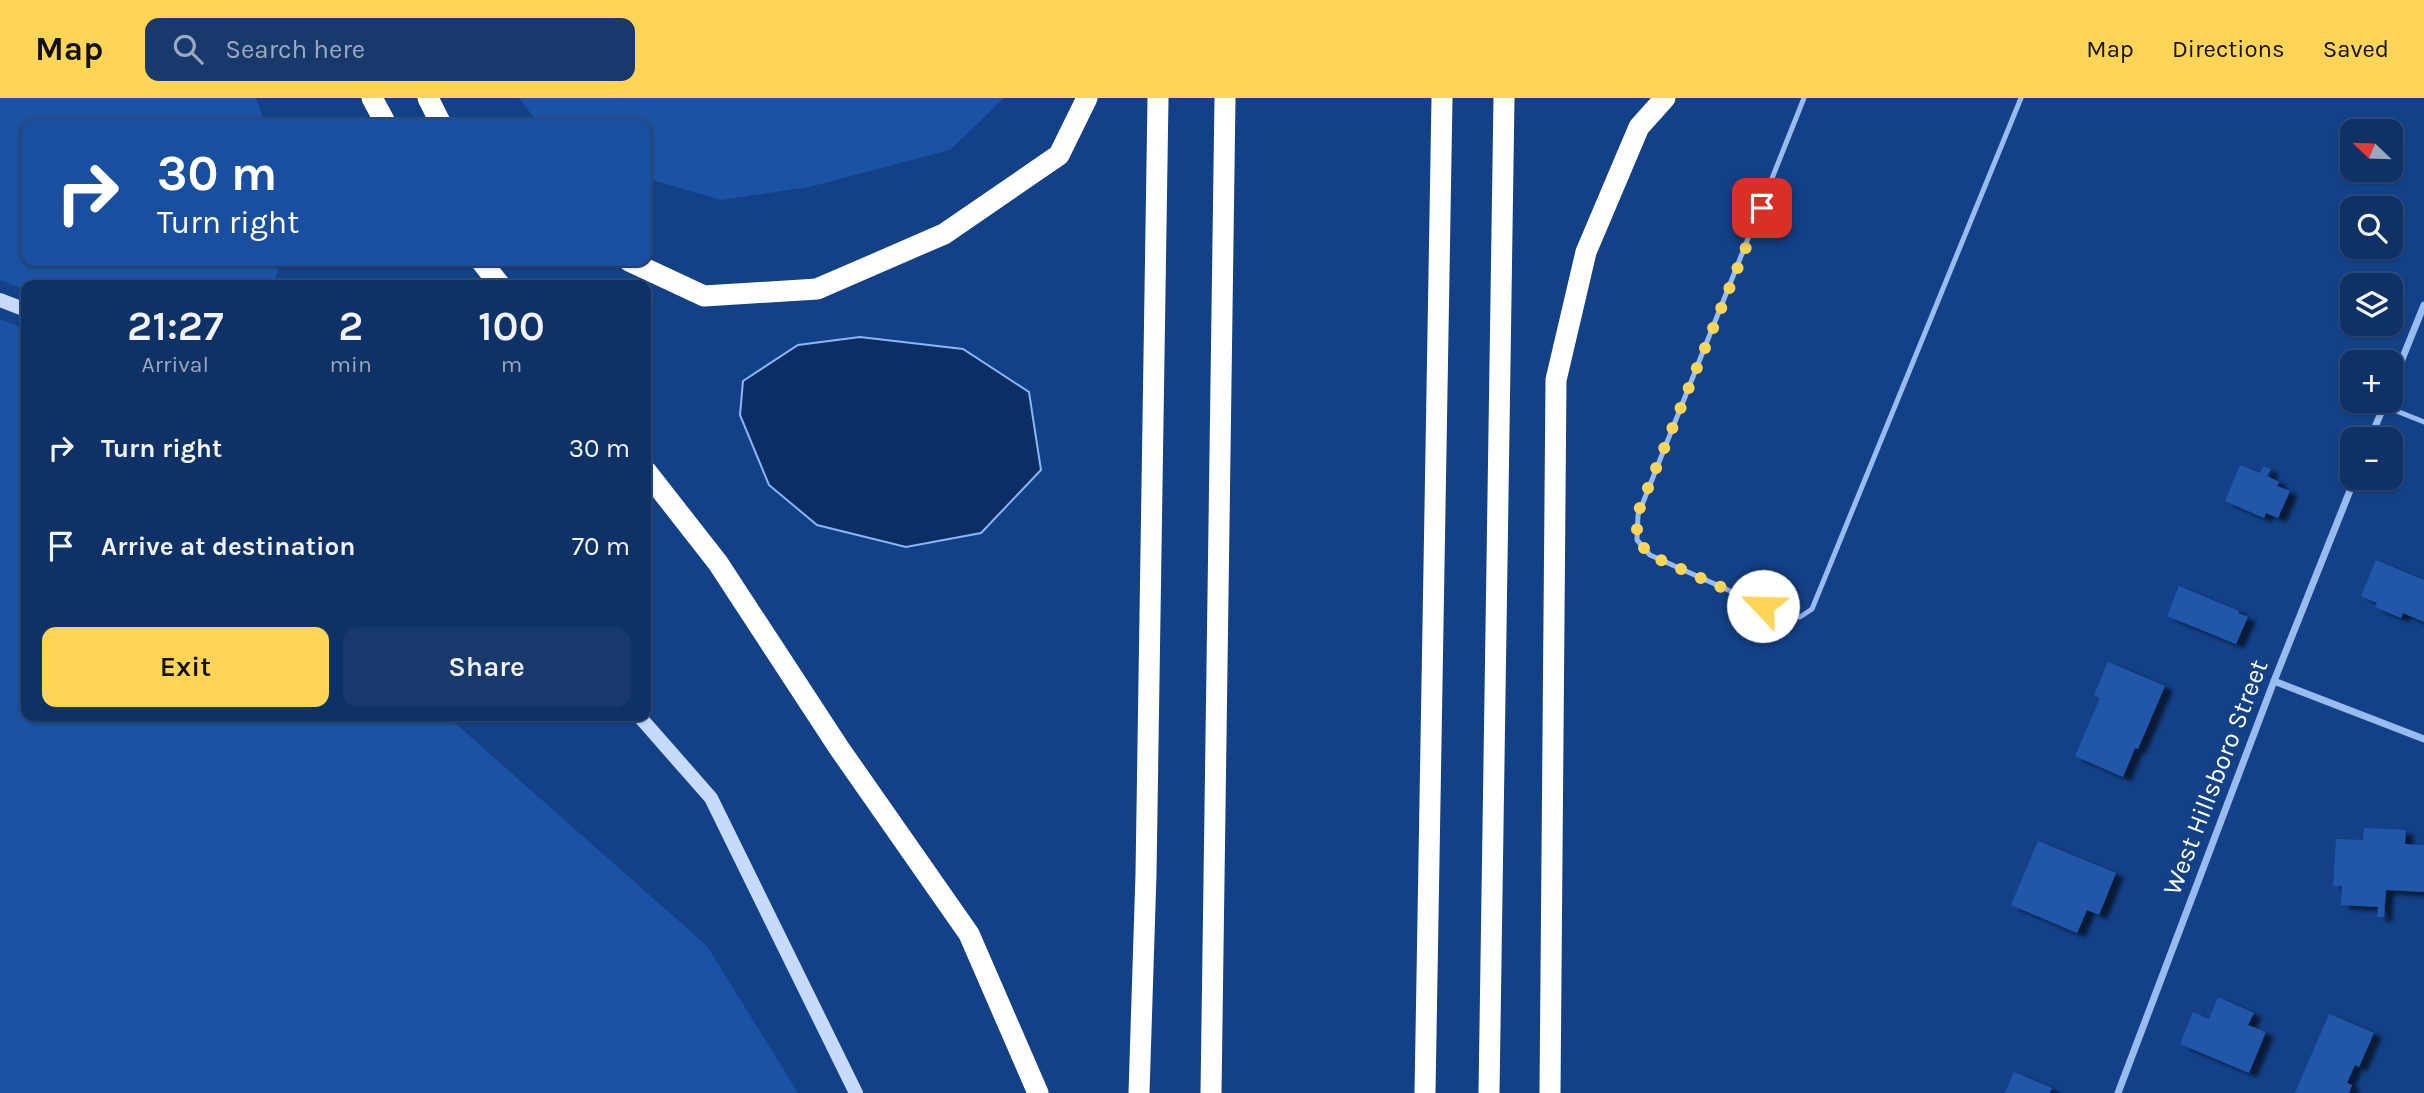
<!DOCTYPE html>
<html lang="en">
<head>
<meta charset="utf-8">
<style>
	:root { --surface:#0e3166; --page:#17396c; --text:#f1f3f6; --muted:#9ba9bf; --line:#2e4c7a; --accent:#ffd557 }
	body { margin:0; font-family:Karla,sans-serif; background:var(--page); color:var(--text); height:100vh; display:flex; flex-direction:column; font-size:26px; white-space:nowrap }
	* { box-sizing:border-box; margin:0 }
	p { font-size:23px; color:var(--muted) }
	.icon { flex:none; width:38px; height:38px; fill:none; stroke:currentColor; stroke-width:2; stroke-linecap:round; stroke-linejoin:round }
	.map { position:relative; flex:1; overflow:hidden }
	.sheet { position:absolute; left:21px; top:182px; width:630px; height:441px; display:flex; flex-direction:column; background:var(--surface); border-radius:14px; box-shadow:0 2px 5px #0004,0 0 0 2px var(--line) }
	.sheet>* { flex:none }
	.hud { position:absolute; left:21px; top:21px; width:630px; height:147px; border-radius:14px; box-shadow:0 2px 5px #0004,0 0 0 2px var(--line); background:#1a4fa0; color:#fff; overflow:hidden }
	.needle { width:46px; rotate:293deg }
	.controls { position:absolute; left:2340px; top:21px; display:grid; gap:14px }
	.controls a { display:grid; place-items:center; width:63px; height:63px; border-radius:14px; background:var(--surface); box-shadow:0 2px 5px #0004,0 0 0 2px var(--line); font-size:35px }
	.pin { position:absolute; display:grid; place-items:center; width:60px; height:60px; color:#fff; margin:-30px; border-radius:14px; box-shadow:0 4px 10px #0006 }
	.me { position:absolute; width:77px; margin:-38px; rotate:294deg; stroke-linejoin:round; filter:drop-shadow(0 0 5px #0008) }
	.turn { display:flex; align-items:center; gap:24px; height:147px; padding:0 21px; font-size:32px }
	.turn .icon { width:91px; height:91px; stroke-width:2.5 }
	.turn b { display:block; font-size:49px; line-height:60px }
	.eta { display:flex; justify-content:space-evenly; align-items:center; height:119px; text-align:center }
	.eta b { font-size:42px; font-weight:600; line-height:49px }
	.action { display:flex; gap:14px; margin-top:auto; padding:14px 21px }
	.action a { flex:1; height:80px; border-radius:14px; background:var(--accent); color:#111; font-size:28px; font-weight:600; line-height:80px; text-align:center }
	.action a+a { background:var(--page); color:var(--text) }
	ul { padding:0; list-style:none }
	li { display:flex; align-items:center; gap:21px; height:98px; padding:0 21px }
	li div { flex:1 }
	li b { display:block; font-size:26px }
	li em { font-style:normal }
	header { display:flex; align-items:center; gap:42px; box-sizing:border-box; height:98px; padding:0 35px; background:var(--accent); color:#111 }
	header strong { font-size:33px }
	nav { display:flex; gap:38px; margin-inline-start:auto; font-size:24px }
	.search { width:490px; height:63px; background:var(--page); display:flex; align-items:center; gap:18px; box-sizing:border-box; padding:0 24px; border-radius:14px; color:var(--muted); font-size:26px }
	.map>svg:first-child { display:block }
	.green { fill:#1b52a3 }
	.water { fill:#0b2e65; stroke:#8ab7f3; stroke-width:2 }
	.building { fill:#2057a8; filter:url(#shadow) }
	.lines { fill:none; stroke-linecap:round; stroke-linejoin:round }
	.lane { stroke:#98bcf0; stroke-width:5 }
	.street { stroke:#98bcf0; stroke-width:7 }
	.secondary { stroke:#c6dbfb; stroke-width:14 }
	.highway { stroke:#fff; stroke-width:21 }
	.route { stroke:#ffd557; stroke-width:12; stroke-dasharray:0 21.6 }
	.labels { text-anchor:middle; stroke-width:7; stroke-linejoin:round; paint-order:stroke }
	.street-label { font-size:26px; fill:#fff; stroke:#134188 }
</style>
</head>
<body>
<header>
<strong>Map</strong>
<div class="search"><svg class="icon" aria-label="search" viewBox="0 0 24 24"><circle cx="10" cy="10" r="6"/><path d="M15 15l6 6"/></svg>Search here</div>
<nav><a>Map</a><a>Directions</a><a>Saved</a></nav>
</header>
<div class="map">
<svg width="2424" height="995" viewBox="0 0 2424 995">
	<defs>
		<filter id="shadow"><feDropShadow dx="8" dy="4.5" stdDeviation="2" flood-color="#0009"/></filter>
	</defs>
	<rect width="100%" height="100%" fill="#134188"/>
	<path class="green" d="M 0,0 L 256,0 L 265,26 L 26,26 L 26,163 L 281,163 L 273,187 L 26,187 L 26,192 L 0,182 Z
		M 519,0 L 1004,0 L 950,52 L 809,89 L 721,102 L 646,80 L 646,26 L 539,26 Z
		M 0,221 L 26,231 L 26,618 L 447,618 L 707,848 L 798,995 L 0,995 Z"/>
	<path class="water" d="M 860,239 L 963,251 L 1029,294 L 1041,372 L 981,435 L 906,449 L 817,427 L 769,387 L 740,317 L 743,283 L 798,247 Z"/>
	<path class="building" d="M 2240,367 L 2260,375 L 2263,368 L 2271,371 L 2267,378 L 2279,384 L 2277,388 L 2290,393 L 2278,420 L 2266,415 L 2264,420 L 2225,403 Z
		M 2376,462 L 2424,482 L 2424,524 L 2403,515 L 2401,520 L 2375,509 L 2377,505 L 2361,498 Z
		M 2179,488 L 2239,513 L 2238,515 L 2248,519 L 2236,546 L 2167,518 Z
		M 2108,564 L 2165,588 L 2138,651 L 2135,650 L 2123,679 L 2075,658 L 2100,600 L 2094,597 Z
		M 2364,730 L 2406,732 L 2405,746 L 2424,747 L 2424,794 L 2386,792 L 2384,819 L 2377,819 L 2378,809 L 2341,807 L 2342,788 L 2333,788 L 2336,741 L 2363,742 Z
		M 2038,743 L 2116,775 L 2099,817 L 2087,812 L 2077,835 L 2011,807 Z
		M 2218,899 L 2254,915 L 2248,927 L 2266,934 L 2249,975 L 2180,946 L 2193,914 L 2209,921 Z
		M 2329,916 L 2374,935 L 2359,969 L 2355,967 L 2347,985 L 2352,987 L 2349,995 L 2295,995 Z
		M 2014,974 L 2052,990 L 2050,995 L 2005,995 Z"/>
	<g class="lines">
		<path class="lane" d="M 1804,0 L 1638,417 L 1637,442 L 1650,457 L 1786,518 L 1800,519 L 1812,511 L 2021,0
			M 2384,308 L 2424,324"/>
		<path class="street" d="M 2390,291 L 2424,207
			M 2370,341 L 2386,303
			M 2274,583 L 2424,641
			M 2118,995 L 2274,583 L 2355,380"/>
		<path class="secondary" d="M 0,202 L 26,212
			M 639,618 L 711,700 L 856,995"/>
		<path class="highway" d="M 372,0 L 386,26
			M 428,0 L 441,26
			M 481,163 L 500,187
			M 629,163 L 704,198 L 817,191 L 944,136 L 1059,57 L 1087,0
			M 646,373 L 718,465 L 839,650 L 969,836 L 1038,995
			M 1139,995 L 1146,776 L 1158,0
			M 1211,995 L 1225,0
			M 1425,995 L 1442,0
			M 1489,995 L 1504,0
			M 1550,995 L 1556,282 L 1586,154 L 1639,29 L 1665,0"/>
	</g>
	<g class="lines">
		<path class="route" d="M 1762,110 L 1637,417 L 1637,442 L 1650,457 L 1763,508"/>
	</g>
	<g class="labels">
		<g class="street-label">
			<text transform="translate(2215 679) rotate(-69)" y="9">West Hillsboro Street</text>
		</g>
	</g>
</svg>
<div class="controls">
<a><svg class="needle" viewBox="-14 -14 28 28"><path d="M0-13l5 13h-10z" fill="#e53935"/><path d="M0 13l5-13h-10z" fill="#9ba9bf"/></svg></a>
<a><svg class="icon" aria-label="search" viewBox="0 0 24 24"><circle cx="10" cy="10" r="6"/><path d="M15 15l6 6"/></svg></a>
<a><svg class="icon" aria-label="layers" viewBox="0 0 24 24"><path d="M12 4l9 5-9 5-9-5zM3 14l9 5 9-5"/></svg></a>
<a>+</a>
<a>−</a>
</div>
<div class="pin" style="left:1762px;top:110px;background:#d93025"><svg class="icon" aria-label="arrive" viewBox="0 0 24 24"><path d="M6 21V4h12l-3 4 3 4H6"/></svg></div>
<svg class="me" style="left:1763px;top:508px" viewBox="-20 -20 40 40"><circle r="19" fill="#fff"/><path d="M0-13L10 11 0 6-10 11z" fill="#ffd557"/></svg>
<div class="hud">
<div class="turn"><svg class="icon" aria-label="right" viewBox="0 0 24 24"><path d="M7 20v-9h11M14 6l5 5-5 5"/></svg><div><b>30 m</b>Turn right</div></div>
</div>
<section class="sheet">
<div class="eta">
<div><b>21:27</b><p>Arrival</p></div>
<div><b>2</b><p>min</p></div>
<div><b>100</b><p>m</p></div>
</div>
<ul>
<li><svg class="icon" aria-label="right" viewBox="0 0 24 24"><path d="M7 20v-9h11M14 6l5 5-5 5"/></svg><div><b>Turn right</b></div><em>30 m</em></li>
<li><svg class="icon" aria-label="arrive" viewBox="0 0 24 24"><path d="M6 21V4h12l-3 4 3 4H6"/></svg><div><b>Arrive at destination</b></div><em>70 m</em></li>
</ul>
<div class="action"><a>Exit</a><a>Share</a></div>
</section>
</div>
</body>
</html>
